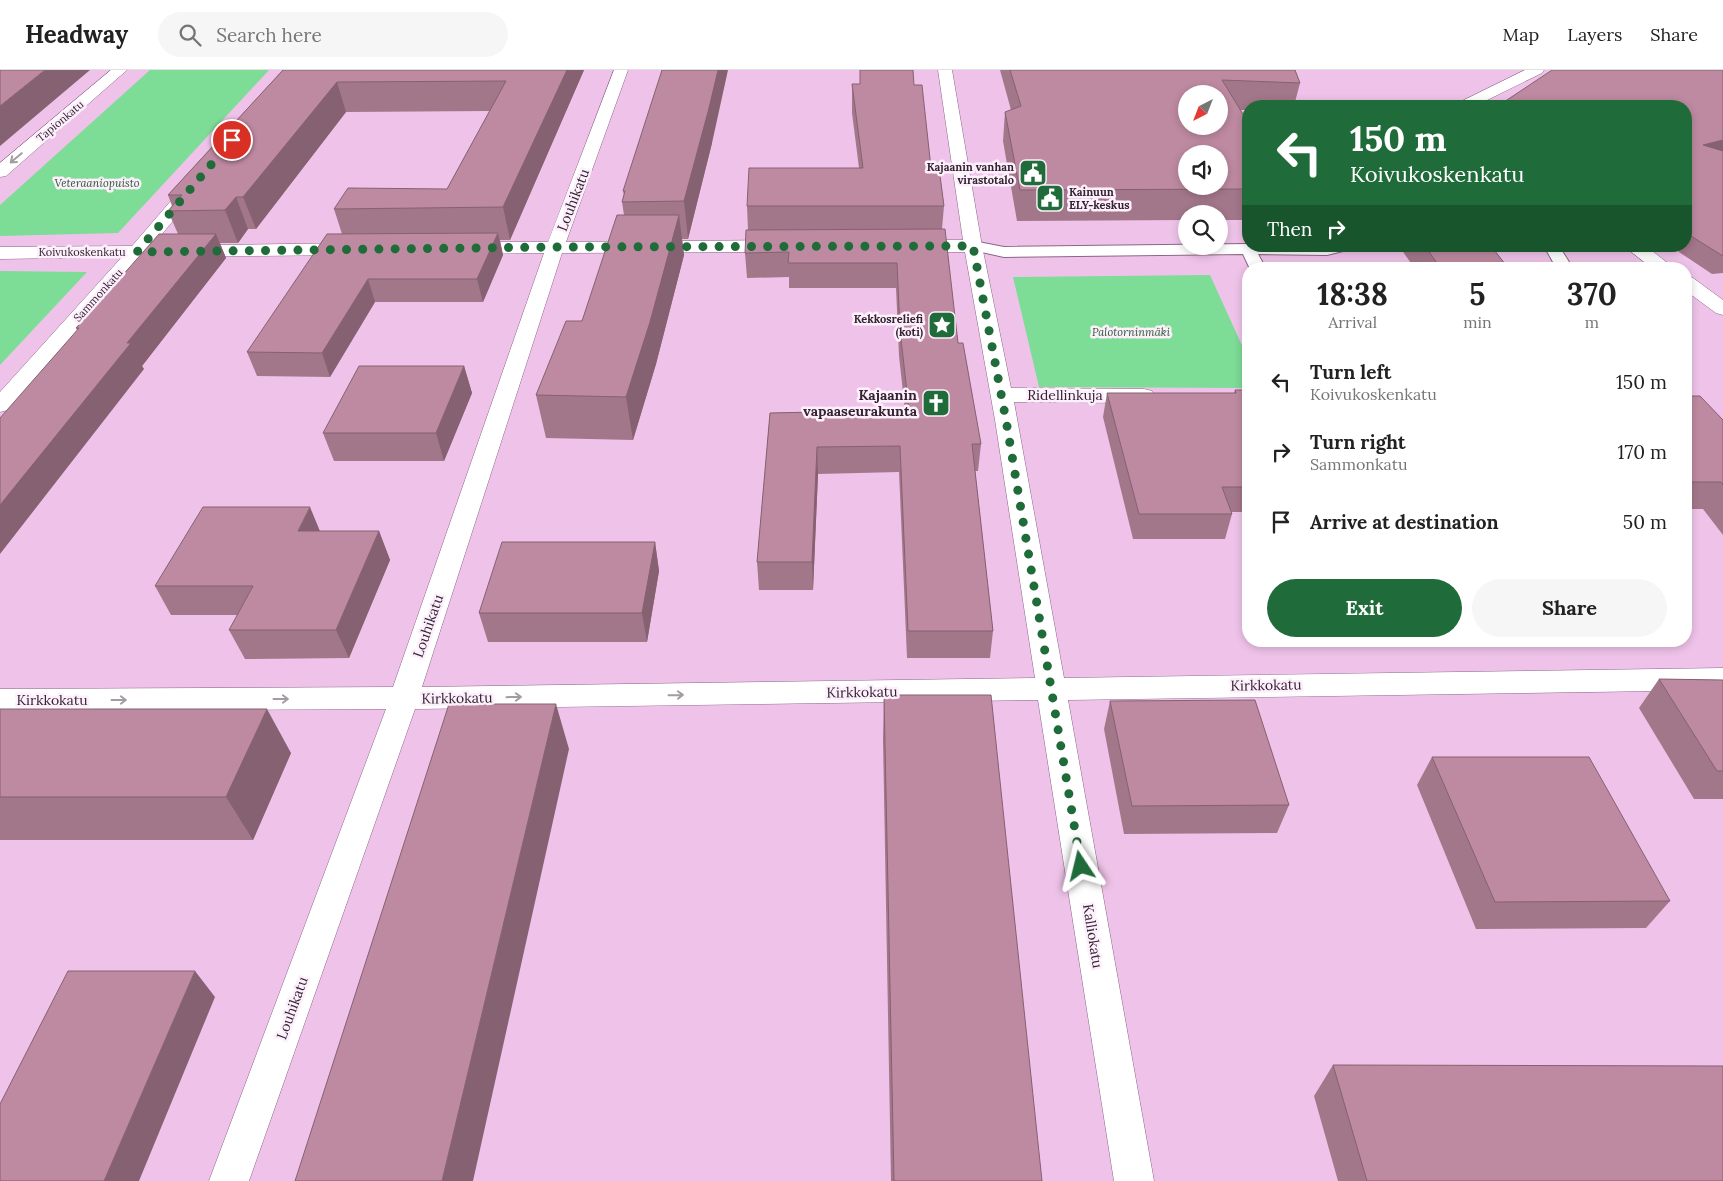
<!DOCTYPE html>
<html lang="en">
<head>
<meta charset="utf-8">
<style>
	:root { --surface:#fff; --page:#f6f6f6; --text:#222; --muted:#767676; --line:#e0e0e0; --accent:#1f6b39 }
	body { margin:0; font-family:Lora,serif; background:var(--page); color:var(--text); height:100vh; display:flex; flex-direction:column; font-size:19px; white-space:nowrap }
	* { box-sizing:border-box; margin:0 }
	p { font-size:16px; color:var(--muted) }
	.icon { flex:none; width:28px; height:28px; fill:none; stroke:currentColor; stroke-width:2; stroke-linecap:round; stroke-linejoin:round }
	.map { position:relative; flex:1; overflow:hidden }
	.sheet { position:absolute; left:1242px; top:192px; width:450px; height:385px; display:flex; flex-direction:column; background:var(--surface); border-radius:20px; box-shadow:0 2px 8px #0003 }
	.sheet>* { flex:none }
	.guide { position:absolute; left:1242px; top:30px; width:450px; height:152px; border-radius:20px; box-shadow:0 2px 8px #0003; background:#1f6b39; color:#fff; overflow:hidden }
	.needle { width:32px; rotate:222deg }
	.buttons { position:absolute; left:1178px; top:15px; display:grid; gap:10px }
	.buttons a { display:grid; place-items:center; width:50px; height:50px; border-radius:50%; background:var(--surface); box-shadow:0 2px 8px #0003; font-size:25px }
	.pin { position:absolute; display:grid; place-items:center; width:42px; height:42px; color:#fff; margin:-21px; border:2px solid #fff; border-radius:50%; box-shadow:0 1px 5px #0007 }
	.me { position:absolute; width:55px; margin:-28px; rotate:350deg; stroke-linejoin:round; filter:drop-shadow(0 0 4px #0008) }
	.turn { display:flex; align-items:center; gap:18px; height:105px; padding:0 25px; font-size:22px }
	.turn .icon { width:65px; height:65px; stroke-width:2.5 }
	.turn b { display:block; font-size:35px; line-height:42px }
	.then { display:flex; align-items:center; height:48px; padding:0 25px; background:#0003; gap:10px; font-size:19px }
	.eta { display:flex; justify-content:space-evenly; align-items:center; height:85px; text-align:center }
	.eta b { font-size:30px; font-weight:700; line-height:35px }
	.action { display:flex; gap:10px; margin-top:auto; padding:10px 25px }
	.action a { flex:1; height:58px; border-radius:30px; background:var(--accent); color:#fff; font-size:20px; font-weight:700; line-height:58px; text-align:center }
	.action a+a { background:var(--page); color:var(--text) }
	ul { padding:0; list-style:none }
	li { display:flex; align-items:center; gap:15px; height:70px; padding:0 25px }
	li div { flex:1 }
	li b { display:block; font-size:19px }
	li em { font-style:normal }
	header { display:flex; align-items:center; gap:30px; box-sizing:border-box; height:70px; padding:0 25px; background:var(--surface); border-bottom:1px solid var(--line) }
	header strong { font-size:24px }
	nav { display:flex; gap:28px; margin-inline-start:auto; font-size:18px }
	.search { width:350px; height:45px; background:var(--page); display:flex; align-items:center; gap:12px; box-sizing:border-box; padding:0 18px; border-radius:28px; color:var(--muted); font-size:19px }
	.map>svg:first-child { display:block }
	.green { fill:#7ddc96 }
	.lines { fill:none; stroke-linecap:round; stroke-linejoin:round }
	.lane-casing { stroke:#8c6587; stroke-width:2 }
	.street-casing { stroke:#8c6587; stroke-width:1 }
	.lane { fill:#fff; fill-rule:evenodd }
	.street { fill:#fff; fill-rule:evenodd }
	.wall { fill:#a3778a }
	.shaded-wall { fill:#856171 }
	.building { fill:#be8aa1; stroke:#856171; fill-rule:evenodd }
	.oneway { stroke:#a39ca2 }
	.route { stroke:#1f6b39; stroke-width:9; stroke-dasharray:0 16.2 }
	.labels { text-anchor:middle; stroke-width:5; stroke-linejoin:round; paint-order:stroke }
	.far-street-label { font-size:11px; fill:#332331; stroke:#fdeffb }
	.far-poi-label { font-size:11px; font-weight:bold; fill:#332331; stroke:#fdeffb; text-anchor:end }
	.far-park-label { font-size:11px; font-style:italic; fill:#285735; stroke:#fdeffb }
	.street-label { font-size:14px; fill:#332331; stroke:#fdeffb }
	.poi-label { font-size:14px; font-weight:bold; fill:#332331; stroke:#fdeffb; text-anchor:end }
</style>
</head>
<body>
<header>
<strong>Headway</strong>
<div class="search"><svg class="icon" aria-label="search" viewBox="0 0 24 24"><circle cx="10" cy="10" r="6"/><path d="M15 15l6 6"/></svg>Search here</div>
<nav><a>Map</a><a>Layers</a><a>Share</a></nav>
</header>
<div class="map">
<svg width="1723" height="1111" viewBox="0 0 1723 1111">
	<rect width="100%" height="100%" fill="#efc3e9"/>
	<path class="green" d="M 150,0 L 269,0 L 118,163 L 0,166 L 0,135 Z
		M 0,201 L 87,202 L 0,295 Z
		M 1210,205 L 1249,291 L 1249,318 L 1039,317 L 1013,207 Z"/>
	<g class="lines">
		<defs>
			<path id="lane" d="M 973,171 L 1004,177 L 1248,174 L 1249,176 L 1353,176 L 1351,179 L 1327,185 L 1258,184 L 1266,199 L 1250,199 L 1243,184 L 1004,187 L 968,179 L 965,176 L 968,173 Z
				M 1544,176 L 1559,176 L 1569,192 L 1569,199 L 1553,199 L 1553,192 Z"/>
			<path id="street" d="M 111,0 L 127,0 L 6,106 L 0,107 L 0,93 Z
				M 614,0 L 628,0 L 566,172 L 782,170 L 789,172 L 791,176 L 789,180 L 782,182 L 562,183 L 422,617 L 1035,608 L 995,350 L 965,182 L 910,182 L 903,180 L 901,176 L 903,172 L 910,170 L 963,170 L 938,0 L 952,0 L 982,176 L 1011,318 L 1144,319 L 1152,321 L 1155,326 L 1152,331 L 1144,333 L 1014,332 L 1064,608 L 1723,598 L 1723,620 L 1068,630 L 1154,1111 L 1114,1111 L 1038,630 L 415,639 L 249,1111 L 209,1111 L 386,639 L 0,641 L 0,619 L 393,617 L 544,183 L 465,184 L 458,182 L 456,178 L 458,174 L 465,172 L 548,172 Z
				M 1525,0 L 1544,0 L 1542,3 L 1475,36 L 1455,36 L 1458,33 Z
				M 194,110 L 200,111 L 203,115 L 152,176 L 354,173 L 361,175 L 363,179 L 361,183 L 354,185 L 143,187 L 8,340 L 0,342 L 0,322 L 122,187 L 0,189 L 0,177 L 132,176 L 188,111 Z
				M 1624,176 L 1646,176 L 1675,199 L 1653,199 Z
				M 1686,206 L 1693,208 L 1723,230 L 1723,245 L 1716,243 L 1686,221 Z"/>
		</defs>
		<use href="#lane" class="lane-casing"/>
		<use href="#street" class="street-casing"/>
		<use href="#lane" class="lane"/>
		<use href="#street" class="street"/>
	</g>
	<path class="wall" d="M 283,0 L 584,0 L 510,170 L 500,170 L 503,185 L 483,232 L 375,232 L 330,307 L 257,306 L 247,282 L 342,164 L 334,139 L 447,119 L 490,41 L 346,42 L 256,159 L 248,159 L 238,173 L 220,173 L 226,188 L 142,296 L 144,299 L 77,260 L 76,258 L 178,164 L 168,141 L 172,136 L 168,125 Z
		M 1000,0 L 1295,0 L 1300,13 L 1294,36 L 1249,36 L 1249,40 L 1240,40 L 1249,54 L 1249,150 L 1219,150 L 1219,144 L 1186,144 L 1186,150 L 1017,151 L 1003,71 L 1005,42 L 1011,40 Z
		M 1723,0 L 1723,203 L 1712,204 L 1670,176 L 1686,176 L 1686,36 Z
		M 852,14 L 914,15 L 931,98 L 944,136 L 942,159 L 958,273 L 981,374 L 978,401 L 975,401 L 993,561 L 990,588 L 907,588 L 899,402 L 818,404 L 813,520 L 759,520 L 757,492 L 770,343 L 905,340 L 899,286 L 896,218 L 789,218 L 789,207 L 747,208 L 745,183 L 748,160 L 747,136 L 859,98 L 852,43 Z
		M 712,73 L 688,169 L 682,169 L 684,185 L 656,294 L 633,370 L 546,368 L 536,325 L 582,251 L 624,145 L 622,132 L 624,125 L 623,121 Z
		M 1399,176 L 1491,176 L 1509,199 L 1415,199 Z
		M 464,296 L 472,323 L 444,391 L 334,391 L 323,363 Z
		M 1235,320 L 1249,320 L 1249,442 L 1231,442 L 1232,444 L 1225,469 L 1133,469 L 1103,347 L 1107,323 L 1234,323 Z
		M 1686,326 L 1723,350 L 1723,465 L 1703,439 L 1686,439 Z
		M 320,461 L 379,461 L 390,490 L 349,588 L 245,589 L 229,560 L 238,545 L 171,545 L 155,516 Z
		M 655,472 L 659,501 L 647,572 L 488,572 L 479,543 Z
		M 1350,571 L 1486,571 L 1483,576 L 1352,576 Z
		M 1659,609 L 1723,610 L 1723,729 L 1694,729 L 1639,638 Z
		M 884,625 L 1042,1111 L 891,1111 L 883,669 Z
		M 1110,631 L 1289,735 L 1277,763 L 1124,764 L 1104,659 Z
		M 0,639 L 291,683 L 253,770 L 0,770 Z
		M 1432,687 L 1670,831 L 1646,858 L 1476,859 L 1417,715 Z
		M 1333,995 L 1723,1111 L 1338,1111 L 1314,1026 Z"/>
	<path class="shaded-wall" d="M 45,0 L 90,0 L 0,76 L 0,36 Z
		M 567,0 L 584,0 L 510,170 L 503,137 Z
		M 718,0 L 728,0 L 712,73 L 688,169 L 684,131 Z
		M 337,12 L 346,42 L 256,159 L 243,127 Z
		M 1723,70 L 1723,85 L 1703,75 Z
		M 236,127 L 248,159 L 238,173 L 225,140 Z
		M 679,145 L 684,185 L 656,294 L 633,370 L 626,327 Z
		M 498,163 L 503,185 L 483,232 L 477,209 Z
		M 216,164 L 226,188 L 142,296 L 144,299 L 0,484 L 0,435 L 127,273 Z
		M 368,209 L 375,232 L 330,307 L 322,283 Z
		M 464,296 L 472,323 L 444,391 L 436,363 Z
		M 817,377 L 818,404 L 813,520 L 812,492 Z
		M 310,437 L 322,466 L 298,461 Z
		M 379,461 L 390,490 L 349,588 L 336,560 Z
		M 655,472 L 659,501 L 647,572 L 642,543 Z
		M 556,634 L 569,679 L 473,1111 L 442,1111 Z
		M 267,639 L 291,683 L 253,770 L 226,727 Z
		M 195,901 L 215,927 L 139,1111 L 104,1111 Z"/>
	<path class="building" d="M 0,0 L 45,0 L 0,36 Z
		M 283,0 L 567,0 L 503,137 L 334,139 L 348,118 L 447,119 L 506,11 L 337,12 L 243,127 L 236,127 L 225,140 L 168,141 L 182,125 L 168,125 Z
		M 662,0 L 718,0 L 709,38 L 684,131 L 622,132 L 625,121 L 623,121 Z
		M 860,0 L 913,0 L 914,15 L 922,15 L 931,98 L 939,98 L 944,136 L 747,136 L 749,98 L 863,98 L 852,14 L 860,14 Z
		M 1010,0 L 1295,0 L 1300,13 L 1222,10 L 1249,54 L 1249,119 L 1020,120 L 1005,42 L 1021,36 ZM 1186,24 L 1219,24 L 1219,56 L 1186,56 ZM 1186,84 L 1219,84 L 1219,116 L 1186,116 Z
		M 1552,0 L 1723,0 L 1723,70 L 1703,75 L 1723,81 L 1723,186 L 1686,163 L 1686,36 L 1498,36 Z
		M 617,145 L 679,145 L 650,252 L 626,327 L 536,325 L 566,251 L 582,251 Z
		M 945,159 L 958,273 L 963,273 L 981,374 L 972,374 L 993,561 L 908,561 L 900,376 L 817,377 L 812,492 L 757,492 L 770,343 L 909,340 L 900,260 L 897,193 L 788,193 L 789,182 L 745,183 L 746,160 Z
		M 498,163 L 477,209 L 368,209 L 322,283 L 247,282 L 327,164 Z
		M 159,164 L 216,164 L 127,273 L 131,273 L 0,435 L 0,348 L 79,258 L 76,258 Z
		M 1425,176 L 1491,176 L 1509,199 L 1441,199 Z
		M 359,296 L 464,296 L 436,363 L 323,363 Z
		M 1235,320 L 1249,320 L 1249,417 L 1222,417 L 1232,444 L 1139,444 L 1107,323 L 1236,323 Z
		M 1686,326 L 1700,326 L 1723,350 L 1723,415 L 1721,412 L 1686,412 Z
		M 203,437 L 310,437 L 298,461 L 379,461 L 336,560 L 229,560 L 253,516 L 155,516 Z
		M 502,472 L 655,472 L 642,543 L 479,543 Z
		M 1659,609 L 1723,610 L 1723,701 L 1717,701 Z
		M 884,625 L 991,625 L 1042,1111 L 894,1111 Z
		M 1255,630 L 1289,735 L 1132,736 L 1110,631 Z
		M 449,634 L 556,634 L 442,1111 L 295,1111 Z
		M 0,639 L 267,639 L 226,727 L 0,727 Z
		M 1432,687 L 1589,687 L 1670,831 L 1495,832 Z
		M 68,901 L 195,901 L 104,1111 L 0,1111 L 0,1034 Z
		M 1333,995 L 1723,996 L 1723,1111 L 1367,1111 Z"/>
	<defs><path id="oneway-shaft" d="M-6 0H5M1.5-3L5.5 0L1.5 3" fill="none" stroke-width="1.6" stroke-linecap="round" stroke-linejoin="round" transform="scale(1.25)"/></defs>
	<g class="oneway">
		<use href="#oneway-shaft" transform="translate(16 88) rotate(140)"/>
		<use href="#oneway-shaft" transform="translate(676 625) rotate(-1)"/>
		<use href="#oneway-shaft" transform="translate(514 627) rotate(-1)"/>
		<use href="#oneway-shaft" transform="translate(281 629)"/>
		<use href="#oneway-shaft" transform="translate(119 630)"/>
	</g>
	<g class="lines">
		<path class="route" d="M 232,70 L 137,182 L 555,177 L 973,176 L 1006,350 L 1081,796"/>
	</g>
	<defs>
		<symbol id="civic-square" viewBox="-11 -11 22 22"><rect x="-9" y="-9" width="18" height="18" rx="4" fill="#1f6b39" stroke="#fdeffb"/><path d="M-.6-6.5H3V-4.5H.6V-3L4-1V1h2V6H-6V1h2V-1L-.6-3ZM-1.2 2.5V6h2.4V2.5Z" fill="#fff"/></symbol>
		<symbol id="sight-square" viewBox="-11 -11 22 22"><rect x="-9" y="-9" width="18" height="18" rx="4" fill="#1f6b39" stroke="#fdeffb"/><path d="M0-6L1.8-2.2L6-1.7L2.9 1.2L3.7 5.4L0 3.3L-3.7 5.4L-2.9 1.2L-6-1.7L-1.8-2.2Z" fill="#fff"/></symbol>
		<symbol id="church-square" viewBox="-11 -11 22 22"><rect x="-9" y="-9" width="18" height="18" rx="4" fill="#1f6b39" stroke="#fdeffb"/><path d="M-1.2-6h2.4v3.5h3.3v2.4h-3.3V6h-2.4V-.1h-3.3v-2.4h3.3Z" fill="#fff"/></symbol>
	</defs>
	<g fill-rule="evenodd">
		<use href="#civic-square" x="1017" y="87" width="32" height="32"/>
		<use href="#civic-square" x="1034" y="112" width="32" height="32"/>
		<use href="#sight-square" x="926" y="239" width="32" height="32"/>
		<use href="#church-square" x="920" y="317" width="32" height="32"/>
	</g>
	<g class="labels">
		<g class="far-street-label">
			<text transform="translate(60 51) rotate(-40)" y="4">Tapionkatu</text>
			<text x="82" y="186">Koivukoskenkatu</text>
			<text transform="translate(98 225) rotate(-48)" y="4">Sammonkatu</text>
		</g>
		<g class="far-poi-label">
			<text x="1014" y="101">Kajaanin vanhan<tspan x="1014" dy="13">virastotalo</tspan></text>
			<text x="1069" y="126" text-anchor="start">Kainuun<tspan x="1069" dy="13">ELY-keskus</tspan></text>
			<text x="923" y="253">Kekkosreliefi<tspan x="923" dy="13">(koti)</tspan></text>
		</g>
		<g class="far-park-label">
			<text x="97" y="117">Veteraaniopuisto</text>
			<text x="1131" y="266">Palotorninmäki</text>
		</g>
		<g class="street-label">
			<text transform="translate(573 130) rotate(-69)" y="5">Louhikatu</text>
			<text x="1065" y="330">Ridellinkuja</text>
			<text transform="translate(428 556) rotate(-71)" y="5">Louhikatu</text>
			<text transform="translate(1266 615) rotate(-1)" y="5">Kirkkokatu</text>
			<text transform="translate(862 622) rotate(-1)" y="5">Kirkkokatu</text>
			<text transform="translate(457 628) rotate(-1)" y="5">Kirkkokatu</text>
			<text x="52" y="635">Kirkkokatu</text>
			<text transform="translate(1093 866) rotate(81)" y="5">Kalliokatu</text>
			<text transform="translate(292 938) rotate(-70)" y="5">Louhikatu</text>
		</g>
		<g class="poi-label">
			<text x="917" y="330">Kajaanin<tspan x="917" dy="16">vapaaseurakunta</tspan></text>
		</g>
	</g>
</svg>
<div class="buttons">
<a><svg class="needle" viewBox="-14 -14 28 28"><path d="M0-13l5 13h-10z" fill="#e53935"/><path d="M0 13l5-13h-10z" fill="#767676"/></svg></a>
<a><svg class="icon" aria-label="sound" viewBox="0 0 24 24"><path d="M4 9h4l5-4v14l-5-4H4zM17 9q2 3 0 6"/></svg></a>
<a><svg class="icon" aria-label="search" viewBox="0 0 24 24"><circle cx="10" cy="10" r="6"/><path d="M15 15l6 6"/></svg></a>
</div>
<div class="pin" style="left:232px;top:70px;background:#d93025"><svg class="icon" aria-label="arrive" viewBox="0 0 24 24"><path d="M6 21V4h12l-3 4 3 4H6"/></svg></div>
<svg class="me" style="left:1081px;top:796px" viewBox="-20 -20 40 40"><path d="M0-17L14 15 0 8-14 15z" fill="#1f6b39" stroke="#fff" stroke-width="4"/></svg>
<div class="guide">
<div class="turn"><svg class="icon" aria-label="left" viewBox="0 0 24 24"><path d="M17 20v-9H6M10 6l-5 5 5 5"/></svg><div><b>150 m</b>Koivukoskenkatu</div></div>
<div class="then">Then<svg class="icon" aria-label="right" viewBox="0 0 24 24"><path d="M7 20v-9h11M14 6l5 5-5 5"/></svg></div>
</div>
<section class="sheet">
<div class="eta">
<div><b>18:38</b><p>Arrival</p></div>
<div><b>5</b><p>min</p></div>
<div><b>370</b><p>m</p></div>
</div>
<ul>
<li><svg class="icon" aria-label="left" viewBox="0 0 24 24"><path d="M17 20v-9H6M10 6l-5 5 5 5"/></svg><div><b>Turn left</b><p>Koivukoskenkatu</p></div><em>150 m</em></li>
<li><svg class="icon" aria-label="right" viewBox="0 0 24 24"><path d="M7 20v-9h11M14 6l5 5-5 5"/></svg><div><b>Turn right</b><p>Sammonkatu</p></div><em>170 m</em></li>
<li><svg class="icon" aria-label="arrive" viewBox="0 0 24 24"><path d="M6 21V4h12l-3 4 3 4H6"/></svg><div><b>Arrive at destination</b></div><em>50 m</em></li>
</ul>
<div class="action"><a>Exit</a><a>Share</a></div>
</section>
</div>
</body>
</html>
